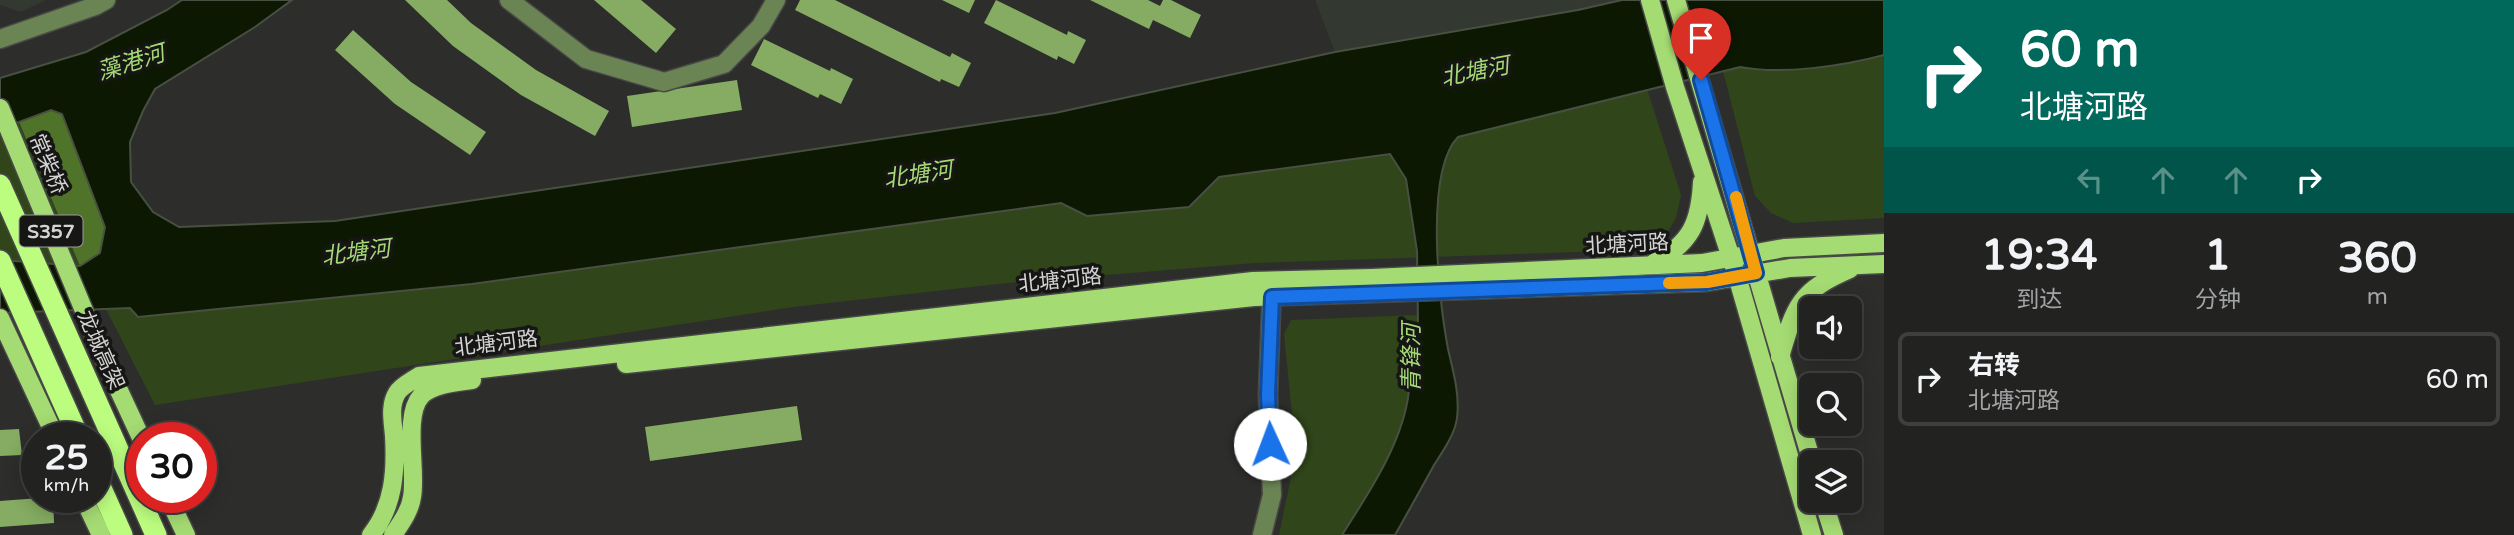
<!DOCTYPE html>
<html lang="zh">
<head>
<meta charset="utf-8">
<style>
	:root { --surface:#222221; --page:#2a2a2a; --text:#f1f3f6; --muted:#a2a4a5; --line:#3f3f3f }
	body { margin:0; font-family:"Varela Round","Noto Sans SC",sans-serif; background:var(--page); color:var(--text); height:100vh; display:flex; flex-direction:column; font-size:26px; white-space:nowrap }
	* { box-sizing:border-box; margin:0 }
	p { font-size:23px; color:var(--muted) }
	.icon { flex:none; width:38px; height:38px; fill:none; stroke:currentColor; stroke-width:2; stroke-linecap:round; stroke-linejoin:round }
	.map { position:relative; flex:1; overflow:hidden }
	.panel { display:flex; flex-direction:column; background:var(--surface); width:630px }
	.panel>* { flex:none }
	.top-card { background:#00695c; color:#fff; overflow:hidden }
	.tools { position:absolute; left:1799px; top:296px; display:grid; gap:14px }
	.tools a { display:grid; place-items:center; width:63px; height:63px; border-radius:10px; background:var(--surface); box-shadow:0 4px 18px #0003,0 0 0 2px var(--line); font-size:35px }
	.speed { position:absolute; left:21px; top:422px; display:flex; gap:14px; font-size:35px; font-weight:700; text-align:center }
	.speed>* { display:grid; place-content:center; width:91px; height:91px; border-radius:50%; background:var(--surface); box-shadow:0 4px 18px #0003,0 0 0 2px var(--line); line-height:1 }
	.speed small { font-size:18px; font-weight:400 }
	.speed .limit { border:10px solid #d22; background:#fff; color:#111 }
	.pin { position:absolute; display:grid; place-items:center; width:60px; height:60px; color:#fff; margin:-72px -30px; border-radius:50% 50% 50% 0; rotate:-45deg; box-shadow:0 0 7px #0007 }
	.pin .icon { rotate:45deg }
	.me { position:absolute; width:77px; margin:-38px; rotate:358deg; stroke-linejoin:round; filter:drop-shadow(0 0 5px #0008) }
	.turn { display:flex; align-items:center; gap:24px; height:147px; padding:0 21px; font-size:32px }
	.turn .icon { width:91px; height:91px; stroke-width:2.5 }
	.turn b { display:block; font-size:49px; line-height:60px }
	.lanes { display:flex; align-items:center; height:66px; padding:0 21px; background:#0003; justify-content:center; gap:35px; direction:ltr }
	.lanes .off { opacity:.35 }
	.eta { display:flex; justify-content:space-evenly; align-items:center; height:119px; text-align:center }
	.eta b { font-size:42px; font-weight:700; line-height:49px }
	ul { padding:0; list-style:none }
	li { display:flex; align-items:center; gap:21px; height:94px; margin:0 14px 10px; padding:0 7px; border:4px solid var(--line); border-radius:10px }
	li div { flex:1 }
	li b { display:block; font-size:26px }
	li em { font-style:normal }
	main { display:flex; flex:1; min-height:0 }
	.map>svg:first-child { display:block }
	.built { fill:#333830 }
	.green { fill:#30461a }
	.forest { fill:#4f7329 }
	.water { fill:#0d1803; stroke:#485041; stroke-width:2 }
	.building { fill:#85ac62 }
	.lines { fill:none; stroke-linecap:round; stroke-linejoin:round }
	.minor-casing { stroke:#484947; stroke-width:21 }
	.major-casing { stroke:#484947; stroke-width:21 }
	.highway-casing { stroke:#484947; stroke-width:24 }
	.minor { stroke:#6a8454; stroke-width:18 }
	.major { stroke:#a5db73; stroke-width:18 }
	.highway { stroke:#bcfd7f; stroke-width:21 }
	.route-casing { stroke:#114b97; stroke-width:18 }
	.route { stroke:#1a73e8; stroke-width:12 }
	.slow { stroke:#f59e0b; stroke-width:12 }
	.labels { text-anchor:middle; stroke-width:7; stroke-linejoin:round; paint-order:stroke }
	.shield { fill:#161615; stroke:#9a9b9a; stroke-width:2 }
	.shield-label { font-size:19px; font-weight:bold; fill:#d3d4d3 }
	.street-label { font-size:21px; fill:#d3d4d3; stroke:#161615 }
	.water-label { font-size:23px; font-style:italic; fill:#a5d975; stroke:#161615 }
</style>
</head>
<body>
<main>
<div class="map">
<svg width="1884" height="535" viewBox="0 0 1884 535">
	<rect width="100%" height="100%" fill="#2d2e2c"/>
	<path class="built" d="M 0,0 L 46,0 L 21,12 L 0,5 Z
		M 1315,0 L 1622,0 L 1578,10 L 1335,52 Z"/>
	<path class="green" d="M 1884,55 L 1884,218 L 1793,223 L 1771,213 L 1755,196 L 1723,71 L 1740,67 L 1762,71 L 1859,62 Z
		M 1647,89 L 1681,195 L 1676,218 L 1664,238 L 1636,250 L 1254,263 L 1007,283 L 793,307 L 155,405 L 106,309 L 130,308 L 138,317 L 472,284 L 1061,203 L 1088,216 L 1189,207 L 1219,177 L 1390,154 Z
		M 52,110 L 80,266 L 0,260 L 0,129 Z
		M 1418,315 L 1418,326 L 1409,328 C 1409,351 1411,376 1408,398 C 1399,448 1368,494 1342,535 L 1279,535 L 1296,453 L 1284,334 L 1291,320 Z"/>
	<path class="forest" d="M 52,110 L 62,114 L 105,227 L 100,253 L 80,266 L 19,122 Z"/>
	<path class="water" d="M 182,0 L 292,0 L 255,27 L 155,89 L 143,111 L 130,142 L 131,182 L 153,212 L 179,227 L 335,221 L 1055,113 L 1335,52 L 1578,10 L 1622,0 L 1884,0 L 1884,55 C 1844,66 1780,75 1740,67 L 1458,137 C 1424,172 1439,302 1448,349 C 1453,371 1460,394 1457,418 C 1455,434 1443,451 1434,465 C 1421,489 1408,512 1395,535 L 1342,535 C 1368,494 1400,447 1408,398 C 1411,376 1409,350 1409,327 L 1418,326 L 1417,251 L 1406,179 L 1390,154 L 1219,177 L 1189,207 L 1087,216 L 1061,203 L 472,284 L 138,317 L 130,308 L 0,313 L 0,260 L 80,266 L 100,253 L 105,227 L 62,114 L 51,110 L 0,129 L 0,78 L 86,52 L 167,10 Z"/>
	<path class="building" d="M 405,0 L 447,0 L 471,23 L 536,70 L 609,111 L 595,136 L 521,95 L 453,46 Z
		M 594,0 L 641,0 L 676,29 L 656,53 Z
		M 800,0 L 835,0 L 950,57 L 952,53 L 971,63 L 959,87 L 941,79 L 940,82 L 795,10 Z
		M 942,0 L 975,0 L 969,13 Z
		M 996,0 L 1067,35 L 1068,31 L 1086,40 L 1074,64 L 1058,56 L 1057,60 L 984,23 Z
		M 1090,0 L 1148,0 L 1160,6 L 1163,0 L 1171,0 L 1201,15 L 1190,38 L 1153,20 L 1149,29 Z
		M 353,30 L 411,82 L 486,132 L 470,155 L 395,104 L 335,50 Z
		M 764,39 L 830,71 L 831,68 L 853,79 L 841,104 L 820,94 L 818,98 L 751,65 Z
		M 737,80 L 742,110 L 632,127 L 627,96 Z
		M 797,406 L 802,440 L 650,461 L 645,427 Z
		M 19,429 L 22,455 L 0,456 L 0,430 Z
		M 53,497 L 54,523 L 0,527 L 0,501 Z"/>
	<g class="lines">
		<defs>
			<path id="minor" d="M 509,0 L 586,59 L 664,82 L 724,64 L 761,26 L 776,0
				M 0,39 L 95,6 L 106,0
				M 1262,535 L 1272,495 L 1268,394 L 1272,284"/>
			<path id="major" d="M 1650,0 L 1675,87 L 1737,276 L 1812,535
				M 1676,0 L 1812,462
				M 0,108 L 102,354 L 142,440
				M 1654,263 C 1691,243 1700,223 1702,182
				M 0,318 L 56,438
				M 1780,357 C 1795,306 1799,291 1850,269
				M 626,364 L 1254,297 L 1707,282 L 1790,268 L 1884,264
				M 83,497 L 101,535
				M 168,497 L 186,535
				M 1823,500 L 1834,535
				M 371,535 C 394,506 396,471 394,436 C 393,422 389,406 397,393 C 401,386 412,381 419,376 L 1253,281 L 1372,278 L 1702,263 L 1784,248 L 1884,243
				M 393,535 C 401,523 410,511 412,497 C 417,471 403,416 421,396 C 432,384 458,382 472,380"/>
			<path id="highway" d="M 0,185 L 156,535
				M 0,261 L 79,438
				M 96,477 L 122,535"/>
		</defs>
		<use href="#minor" class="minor-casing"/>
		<use href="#major" class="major-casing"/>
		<use href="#highway" class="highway-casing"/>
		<use href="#minor" class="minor"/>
		<use href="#major" class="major"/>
		<use href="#highway" class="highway"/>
	</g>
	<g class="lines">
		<defs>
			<path id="route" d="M 1270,444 L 1268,394 L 1272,297 L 1707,282 L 1756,273 L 1701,80"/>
		</defs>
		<use href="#route" class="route-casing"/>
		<use href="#route" class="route"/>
		<path class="slow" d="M 1669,283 L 1707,282 L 1756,273 L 1736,197"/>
	</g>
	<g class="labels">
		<rect class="shield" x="19.5" y="215.5" width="63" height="31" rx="5"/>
		<g class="shield-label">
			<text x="51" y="238">S357</text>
		</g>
		<g class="street-label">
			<text transform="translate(48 164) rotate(67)" y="7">常柴桥</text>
			<text transform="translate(1627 244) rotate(-3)" y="7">北塘河路</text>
			<text transform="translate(1060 280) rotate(-6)" y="7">北塘河路</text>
			<text transform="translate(496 343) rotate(-7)" y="7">北塘河路</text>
			<text transform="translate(101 350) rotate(66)" y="7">龙城高架</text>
		</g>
		<g class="water-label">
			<text transform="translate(131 62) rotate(-17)" y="8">藻港河</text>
			<text transform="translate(1475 71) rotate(-11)" y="8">北塘河</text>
			<text transform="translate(918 174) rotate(-8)" y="8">北塘河</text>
			<text transform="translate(356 252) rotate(-7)" y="8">北塘河</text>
			<text transform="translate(1411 358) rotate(-90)" y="8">青锋河</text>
		</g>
	</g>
</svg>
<div class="tools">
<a><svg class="icon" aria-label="sound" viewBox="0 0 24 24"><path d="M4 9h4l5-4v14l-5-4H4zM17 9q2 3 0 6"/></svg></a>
<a><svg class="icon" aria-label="search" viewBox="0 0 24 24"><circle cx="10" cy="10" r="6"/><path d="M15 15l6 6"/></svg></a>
<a><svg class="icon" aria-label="layers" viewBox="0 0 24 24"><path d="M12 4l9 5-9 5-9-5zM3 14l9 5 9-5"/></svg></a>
</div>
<div class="speed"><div>25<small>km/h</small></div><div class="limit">30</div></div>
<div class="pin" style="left:1701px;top:80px;background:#d93025"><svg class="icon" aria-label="arrive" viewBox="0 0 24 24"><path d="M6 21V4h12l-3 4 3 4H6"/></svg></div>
<svg class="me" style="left:1270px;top:444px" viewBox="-20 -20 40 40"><circle r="19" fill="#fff"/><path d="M0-13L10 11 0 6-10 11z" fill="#1a73e8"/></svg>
</div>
<section class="panel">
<div class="top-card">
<div class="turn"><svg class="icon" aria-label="right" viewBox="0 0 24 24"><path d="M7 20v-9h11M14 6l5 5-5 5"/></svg><div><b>60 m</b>北塘河路</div></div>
<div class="lanes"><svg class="icon off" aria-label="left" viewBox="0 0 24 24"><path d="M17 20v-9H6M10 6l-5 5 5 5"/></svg><svg class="icon off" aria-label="ahead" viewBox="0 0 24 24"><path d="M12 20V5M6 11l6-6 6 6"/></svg><svg class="icon off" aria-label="ahead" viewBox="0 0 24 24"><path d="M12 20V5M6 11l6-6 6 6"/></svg><svg class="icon" aria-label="right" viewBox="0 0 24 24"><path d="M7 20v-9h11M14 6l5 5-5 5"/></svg></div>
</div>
<div class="eta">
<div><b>19:34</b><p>到达</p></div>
<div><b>1</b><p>分钟</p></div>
<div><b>360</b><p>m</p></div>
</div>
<ul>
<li><svg class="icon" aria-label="right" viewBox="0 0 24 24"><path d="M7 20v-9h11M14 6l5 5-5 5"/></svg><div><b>右转</b><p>北塘河路</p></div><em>60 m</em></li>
</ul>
</section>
</main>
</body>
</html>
